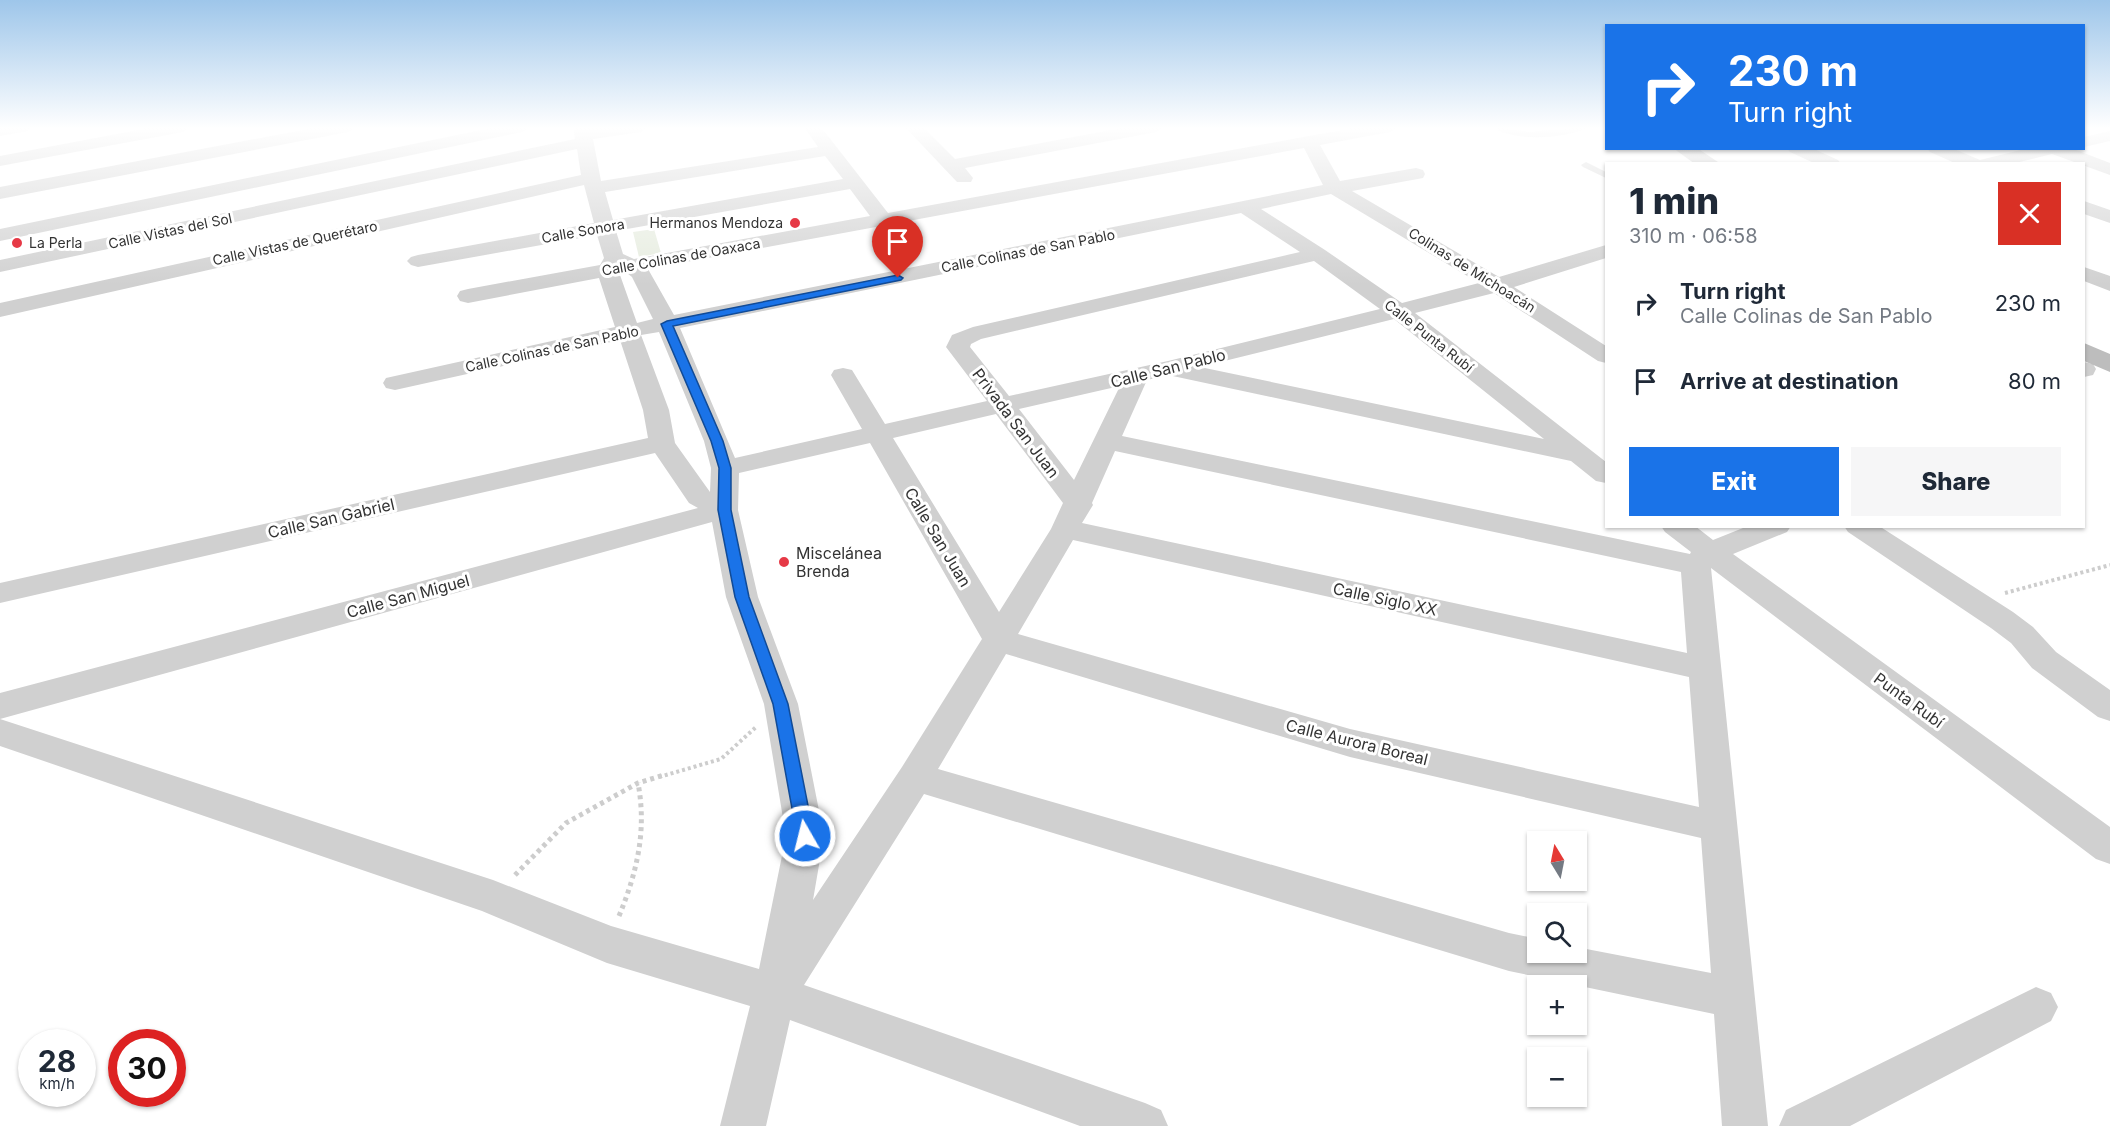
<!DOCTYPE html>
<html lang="en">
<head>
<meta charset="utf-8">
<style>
	:root { --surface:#fff; --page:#f6f6f7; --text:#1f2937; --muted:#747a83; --accent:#1a73e8 }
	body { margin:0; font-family:Inter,sans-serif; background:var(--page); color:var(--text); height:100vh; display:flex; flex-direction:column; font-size:22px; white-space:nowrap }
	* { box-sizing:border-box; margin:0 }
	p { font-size:20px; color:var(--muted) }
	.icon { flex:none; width:33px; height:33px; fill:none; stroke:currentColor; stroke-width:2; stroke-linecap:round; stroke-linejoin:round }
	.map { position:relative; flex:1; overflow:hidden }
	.details { position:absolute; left:1605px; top:162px; width:480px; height:366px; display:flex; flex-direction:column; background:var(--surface); border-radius:0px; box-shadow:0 2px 4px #0004 }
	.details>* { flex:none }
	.hud { position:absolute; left:1605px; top:24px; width:480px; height:126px; border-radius:0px; box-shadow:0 2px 4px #0004; background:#1a73e8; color:#fff; overflow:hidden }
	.needle { width:39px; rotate:350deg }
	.tools { position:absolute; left:1527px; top:831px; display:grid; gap:12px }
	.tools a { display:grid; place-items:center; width:60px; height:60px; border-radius:0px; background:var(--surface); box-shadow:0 2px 4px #0004; font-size:30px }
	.speed { position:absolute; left:18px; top:1029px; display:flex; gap:12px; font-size:30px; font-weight:700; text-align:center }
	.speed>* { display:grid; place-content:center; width:78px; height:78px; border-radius:50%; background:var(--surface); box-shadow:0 2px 4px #0004; line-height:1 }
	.speed small { font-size:15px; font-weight:400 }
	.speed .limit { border:9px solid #d22; background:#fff; color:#111 }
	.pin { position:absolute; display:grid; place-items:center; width:51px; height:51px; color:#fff; margin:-62px -26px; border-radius:50% 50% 50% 0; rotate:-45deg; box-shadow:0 0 6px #0007 }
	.pin .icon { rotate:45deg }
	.me { position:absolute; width:66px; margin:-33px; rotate:352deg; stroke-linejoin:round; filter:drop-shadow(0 0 4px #0008) }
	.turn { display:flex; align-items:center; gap:21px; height:126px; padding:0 24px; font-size:27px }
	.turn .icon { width:78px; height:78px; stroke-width:2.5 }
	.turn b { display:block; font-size:42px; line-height:51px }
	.round { display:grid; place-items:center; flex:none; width:63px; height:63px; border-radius:0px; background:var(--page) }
	.head { display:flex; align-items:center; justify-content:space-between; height:102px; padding:0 24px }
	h1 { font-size:36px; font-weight:800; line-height:45px }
	.cta { display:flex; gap:12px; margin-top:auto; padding:12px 24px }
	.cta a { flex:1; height:69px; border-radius:0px; background:var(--accent); color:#fff; font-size:24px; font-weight:800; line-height:69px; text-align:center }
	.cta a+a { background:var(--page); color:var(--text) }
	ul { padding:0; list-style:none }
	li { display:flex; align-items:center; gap:18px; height:78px; padding:0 24px }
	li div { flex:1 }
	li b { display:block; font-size:22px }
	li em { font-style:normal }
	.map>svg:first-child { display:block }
	.green { fill:#e6ecdf }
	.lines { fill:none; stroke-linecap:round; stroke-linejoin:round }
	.path-far1 { stroke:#cdcdcd; stroke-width:4; stroke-dasharray:3 3; stroke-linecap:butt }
	.path { stroke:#cdcdcd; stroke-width:5; stroke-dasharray:4 4; stroke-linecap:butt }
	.lane { fill:#d0d0d0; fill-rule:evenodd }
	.street { fill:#d0d0d0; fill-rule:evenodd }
	.secondary { fill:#bdbdbd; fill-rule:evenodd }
	.route { fill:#1a73e8; stroke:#114b97; stroke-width:1.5 }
	.poi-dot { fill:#e63946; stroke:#fff; stroke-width:2 }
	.labels { text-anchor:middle; stroke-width:6; stroke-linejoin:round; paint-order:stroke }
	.far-poi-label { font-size:14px; fill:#333; stroke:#fff; text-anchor:end }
	.far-street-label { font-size:14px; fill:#333; stroke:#fff }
	.street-label { font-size:16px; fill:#333; stroke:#fff }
	.poi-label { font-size:16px; fill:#333; stroke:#fff; text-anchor:start }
</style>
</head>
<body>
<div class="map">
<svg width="2110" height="1126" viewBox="0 0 2110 1126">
	<rect width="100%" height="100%" fill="#fff"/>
	<path class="green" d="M 654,229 L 661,253 L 639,257 L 633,232 Z"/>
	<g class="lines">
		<path class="path-far1" d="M 2005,593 L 2110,565
			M 659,777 L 721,759 L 756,727"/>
		<path class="path" d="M 515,875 L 566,823 L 638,783 L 664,775
			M 619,916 C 637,872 647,831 638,783"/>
		<path class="lane" d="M 1493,127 L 1529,132 L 1588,127 C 1568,139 1512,142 1493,127 Z
			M 1586,162 L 1606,172 L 1606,178 L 1583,167 L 1581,165 Z"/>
		<path class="street" d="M 0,127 L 30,127 L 28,131 L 0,136 Z
			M 154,127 L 191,127 L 183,132 L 0,166 L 0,156 Z
			M 319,127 L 356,127 L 348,132 L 0,199 L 0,187 Z
			M 496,127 L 530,127 L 522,132 L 0,241 L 0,229 Z
			M 573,127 L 649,127 L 641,132 L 593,139 L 601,181 L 818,147 L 804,127 L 821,127 L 888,213 L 1309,136 L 1360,127 L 1398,127 L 1390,132 L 1320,145 L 1340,181 L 1416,168 L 1423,170 L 1425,174 L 1423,178 L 1352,191 L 1499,277 L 1606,245 L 1606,258 L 1514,287 L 1606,346 L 1606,363 L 1598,361 L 1494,293 L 1415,313 L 1606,462 L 1606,483 L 1596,481 L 1571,461 L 1168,375 L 1147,380 L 1122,436 L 1690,554 L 1691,552 L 1665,532 L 1661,526 L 1695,526 L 1713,540 L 1748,526 L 1791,526 L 1787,532 L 1733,554 L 2110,827 L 2110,864 L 2096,859 L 1711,568 L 1768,1126 L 1722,1126 L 1714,1014 L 1509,971 L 924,794 L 804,985 L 1145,1103 L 1161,1110 L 1168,1126 L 1080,1126 L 790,1020 L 766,1126 L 720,1126 L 750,1006 L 607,963 L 482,911 L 0,746 L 0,693 L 698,508 L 689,503 L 655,453 L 0,603 L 0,583 L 648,438 L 643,410 L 620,340 L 395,390 L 386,388 L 383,383 L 386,378 L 395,376 L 615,327 L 599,278 L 468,303 L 460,301 L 457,296 L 460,291 L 468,289 L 600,265 L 604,258 L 597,235 L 418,267 L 411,265 L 407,261 L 411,257 L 418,255 L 594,223 L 584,185 L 0,317 L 0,303 L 581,175 L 577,149 L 0,272 L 0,260 L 575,139 ZM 1304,148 L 1323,185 L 674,315 L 648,269 ZM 825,156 L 843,179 L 613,220 L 605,192 ZM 850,189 L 870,216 L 634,259 L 623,254 L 616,231 ZM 1331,194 L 1479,283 L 1402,303 L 1325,250 L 1261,209 ZM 1241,213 L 1300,252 L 973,327 L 952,335 L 946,347 L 987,401 L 885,424 L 852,370 L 843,368 L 834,370 L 831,375 L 862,429 L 735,458 L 680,328 ZM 1314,261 L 1380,309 L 1168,361 L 1009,396 L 970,347 L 971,344 L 981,339 ZM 627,273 L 632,277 L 653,319 L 637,323 L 620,275 ZM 1394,319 L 1544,439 L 1200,367 ZM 659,332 L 704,441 L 711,468 L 710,492 L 675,443 L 669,410 L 641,335 ZM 1120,386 L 1074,480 L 1019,409 ZM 996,414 L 1063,503 L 1051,529 L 999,612 L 893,438 ZM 870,443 L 982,639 L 902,767 L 813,900 L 824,836 L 798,704 L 758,597 L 738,510 L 739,473 ZM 1115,451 L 1681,572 L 1687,653 L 1082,523 L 1093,505 L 1092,503 ZM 712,522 L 726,597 L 764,704 L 786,836 L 759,969 L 611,926 L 493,880 L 0,719 ZM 1073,540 L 1689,677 L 1699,807 L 1350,729 L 1018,634 ZM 1006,654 L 1350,757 L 1701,838 L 1711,973 L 1576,947 L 1576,952 L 1538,952 L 1538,939 L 1509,933 L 938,769 Z
			M 905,127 L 923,127 L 955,159 L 1127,127 L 1164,127 L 1156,132 L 965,168 L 973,178 L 971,182 L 957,182 Z
			M 2110,131 L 2110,141 L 2084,147 L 2084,137 Z
			M 1787,148 L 1812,148 L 1838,160 L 1841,164 L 1816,164 L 1790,152 Z
			M 1927,148 L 1952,148 L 1980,160 L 2029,148 L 2071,148 L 2110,163 L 2110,175 L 2052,154 L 2011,164 L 1957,164 L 1930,152 Z
			M 2084,201 L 2110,210 L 2110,223 L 2084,214 Z
			M 2084,267 L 2110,276 L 2110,291 L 2084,281 Z
			M 2084,362 L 2093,364 L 2096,369 L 2093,375 L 2084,377 Z
			M 1844,526 L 1879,526 L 2013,612 L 2033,627 L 2056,652 L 2110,690 L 2110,721 L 2098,717 L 2032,668 L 2011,643 L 1991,628 L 1848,532 Z
			M 2036,987 L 2051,993 L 2058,1007 L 2051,1021 L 1850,1126 L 1779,1126 L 1786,1110 Z"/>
		<path class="secondary" d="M 1673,148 L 1697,148 L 1721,164 L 1695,164 Z
			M 2084,343 L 2110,354 L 2110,372 L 2084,361 Z"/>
	</g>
	<linearGradient id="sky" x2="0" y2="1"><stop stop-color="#9ec6ea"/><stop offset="0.45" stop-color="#fff"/><stop offset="1" stop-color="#fff" stop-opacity="0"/></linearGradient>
	<rect width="2110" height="285" fill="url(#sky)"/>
	<path class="route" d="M 898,275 L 903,278 L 901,280 L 673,326 L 723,441 L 731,468 L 731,510 L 749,597 L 788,704 L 814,836 L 811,841 L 805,843 L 799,841 L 797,836 L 773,704 L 735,597 L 718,510 L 719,468 L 711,441 L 661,324 L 667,321 Z"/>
	<g class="poi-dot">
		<circle cx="795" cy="223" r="6"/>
		<circle cx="17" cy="243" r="6"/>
		<circle cx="784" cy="562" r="6"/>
	</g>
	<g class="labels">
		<g class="far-poi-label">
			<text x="783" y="228">Hermanos Mendoza</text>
			<text x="29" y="248" text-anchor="start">La Perla</text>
		</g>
		<g class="far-street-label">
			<text transform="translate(170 231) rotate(-12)" y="5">Calle Vistas del Sol</text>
			<text transform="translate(583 231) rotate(-10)" y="5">Calle Sonora</text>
			<text transform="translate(295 243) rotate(-12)" y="5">Calle Vistas de Querétaro</text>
			<text transform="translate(1028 251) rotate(-11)" y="5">Calle Colinas de San Pablo</text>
			<text transform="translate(681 257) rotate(-10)" y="5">Calle Colinas de Oaxaca</text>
			<text transform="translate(1472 270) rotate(32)" y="5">Colinas de Michoacán</text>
			<text transform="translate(1429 336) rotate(38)" y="5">Calle Punta Rubí</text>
			<text transform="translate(552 349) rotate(-12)" y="5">Calle Colinas de San Pablo</text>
		</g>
		<g class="street-label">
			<text transform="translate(1168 368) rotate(-14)" y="6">Calle San Pablo</text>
			<text transform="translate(1016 423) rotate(53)" y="6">Privada San Juan</text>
			<text transform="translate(331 518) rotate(-13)" y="6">Calle San Gabriel</text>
			<text transform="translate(938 537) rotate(59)" y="6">Calle San Juan</text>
			<text transform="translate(408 596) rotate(-15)" y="6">Calle San Miguel</text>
			<text transform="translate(1385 599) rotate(12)" y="6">Calle Siglo XX</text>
			<text transform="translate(1909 700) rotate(36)" y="6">Punta Rubí</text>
			<text transform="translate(1357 742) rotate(14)" y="6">Calle Aurora Boreal</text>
		</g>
		<g class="poi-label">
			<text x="796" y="559">Miscelánea<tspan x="796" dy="18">Brenda</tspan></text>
		</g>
	</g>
</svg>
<div class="tools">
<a><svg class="needle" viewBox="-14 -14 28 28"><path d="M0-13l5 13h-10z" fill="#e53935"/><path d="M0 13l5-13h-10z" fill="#747a83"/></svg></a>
<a><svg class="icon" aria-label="search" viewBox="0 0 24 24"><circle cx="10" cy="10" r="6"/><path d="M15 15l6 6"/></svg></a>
<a>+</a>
<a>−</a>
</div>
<div class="speed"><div>28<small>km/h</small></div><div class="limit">30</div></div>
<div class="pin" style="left:898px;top:278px;background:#d93025"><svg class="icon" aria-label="arrive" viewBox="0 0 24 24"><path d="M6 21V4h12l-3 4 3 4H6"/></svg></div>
<svg class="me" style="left:805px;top:836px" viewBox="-20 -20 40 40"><circle r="17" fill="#1a73e8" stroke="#fff" stroke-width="3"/><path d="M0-11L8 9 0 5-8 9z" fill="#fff"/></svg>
<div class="hud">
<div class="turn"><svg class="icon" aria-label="right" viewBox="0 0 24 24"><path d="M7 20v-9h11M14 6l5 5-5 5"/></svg><div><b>230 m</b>Turn right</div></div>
</div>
<section class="details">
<div class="head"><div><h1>1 min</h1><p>310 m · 06:58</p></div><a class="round" style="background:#d93025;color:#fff"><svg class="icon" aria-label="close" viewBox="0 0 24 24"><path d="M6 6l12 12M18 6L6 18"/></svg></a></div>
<ul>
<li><svg class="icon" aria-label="right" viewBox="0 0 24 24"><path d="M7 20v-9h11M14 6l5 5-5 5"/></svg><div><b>Turn right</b><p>Calle Colinas de San Pablo</p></div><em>230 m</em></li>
<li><svg class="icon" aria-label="arrive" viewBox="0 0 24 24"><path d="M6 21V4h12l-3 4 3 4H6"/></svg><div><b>Arrive at destination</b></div><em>80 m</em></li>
</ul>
<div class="cta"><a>Exit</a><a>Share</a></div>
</section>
</div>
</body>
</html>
